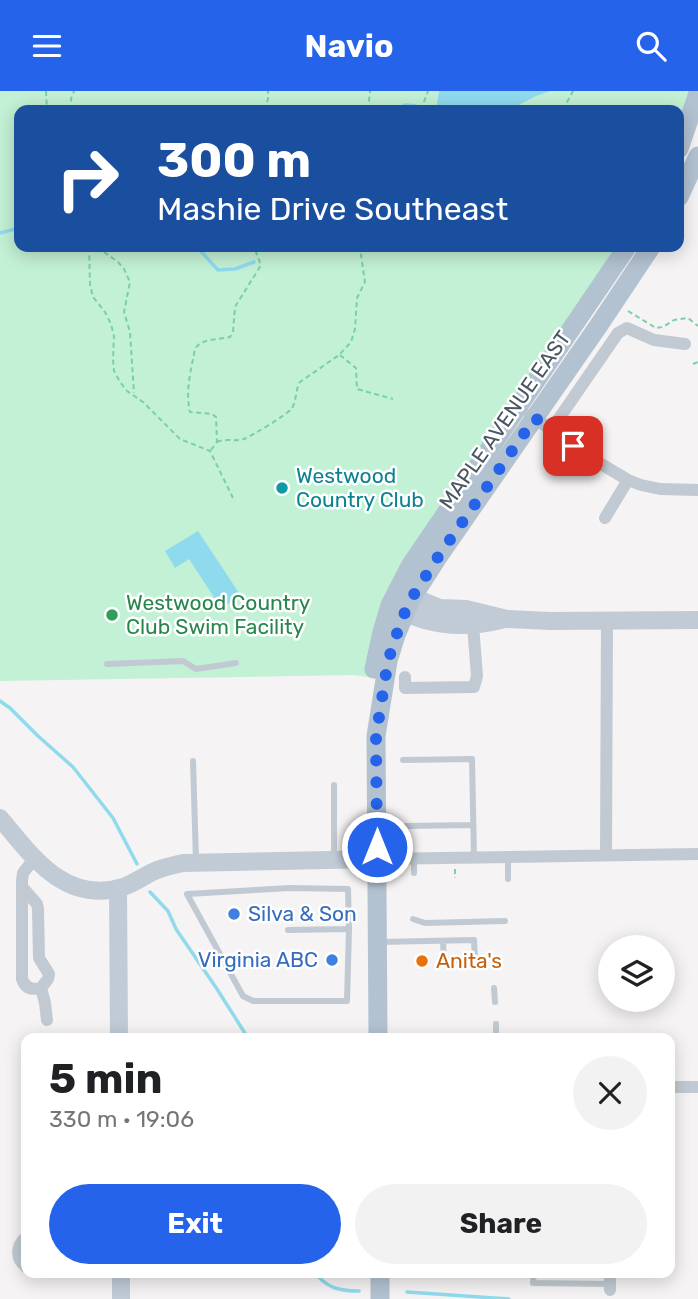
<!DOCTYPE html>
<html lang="en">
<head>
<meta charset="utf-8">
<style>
	:root { --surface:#fff; --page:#f2f2f2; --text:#202124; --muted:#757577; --accent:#2563eb }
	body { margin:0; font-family:Rubik,sans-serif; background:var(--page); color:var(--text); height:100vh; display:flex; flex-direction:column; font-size:26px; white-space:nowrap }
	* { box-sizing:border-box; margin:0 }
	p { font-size:23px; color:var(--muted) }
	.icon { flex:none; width:38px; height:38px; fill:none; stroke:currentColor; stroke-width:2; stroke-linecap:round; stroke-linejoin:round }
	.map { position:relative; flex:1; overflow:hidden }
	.side { position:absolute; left:21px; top:942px; width:654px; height:245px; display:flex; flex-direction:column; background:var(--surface); border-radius:14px; box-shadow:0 4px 18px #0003 }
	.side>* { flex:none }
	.guide { position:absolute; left:14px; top:14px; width:670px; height:147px; border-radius:14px; box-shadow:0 4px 18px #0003; background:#1a4fa0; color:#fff; overflow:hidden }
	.buttons { position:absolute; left:598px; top:844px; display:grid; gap:14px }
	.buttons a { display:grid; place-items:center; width:77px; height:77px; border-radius:50%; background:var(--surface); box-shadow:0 4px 18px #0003; font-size:35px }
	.pin { position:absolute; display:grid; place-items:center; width:60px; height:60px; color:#fff; margin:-30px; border-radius:14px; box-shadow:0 4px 10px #0006 }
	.me { position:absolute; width:77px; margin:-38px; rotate:0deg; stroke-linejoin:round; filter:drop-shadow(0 0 5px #0008) }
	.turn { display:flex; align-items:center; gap:24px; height:147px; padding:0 28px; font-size:32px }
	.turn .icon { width:91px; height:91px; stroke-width:2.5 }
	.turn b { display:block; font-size:49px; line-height:60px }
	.round { display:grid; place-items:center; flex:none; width:74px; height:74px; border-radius:37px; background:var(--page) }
	.overview { display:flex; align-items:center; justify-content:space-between; height:119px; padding:0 28px }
	h1 { font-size:42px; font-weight:700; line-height:52px }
	.cta { display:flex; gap:14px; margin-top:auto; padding:14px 28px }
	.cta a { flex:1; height:80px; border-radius:42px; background:var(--accent); color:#fff; font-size:28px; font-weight:700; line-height:80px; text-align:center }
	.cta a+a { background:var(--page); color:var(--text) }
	header { display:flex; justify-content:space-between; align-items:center; height:91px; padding:0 28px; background:var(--accent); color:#fff; font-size:32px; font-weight:700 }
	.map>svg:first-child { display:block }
	.green { fill:#c3f1d5 }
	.water { fill:#90daee }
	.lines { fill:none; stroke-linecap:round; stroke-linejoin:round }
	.stream { stroke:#90daee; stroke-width:3.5 }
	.path { stroke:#7ad0a6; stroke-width:2; stroke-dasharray:5 3.5; stroke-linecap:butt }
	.lane { stroke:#c1cad2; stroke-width:6 }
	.street { stroke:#c1cad2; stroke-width:12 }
	.secondary { stroke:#c1cbd6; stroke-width:18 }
	.primary { stroke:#b3c2d1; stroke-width:19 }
	.route { stroke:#2563eb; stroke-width:12; stroke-dasharray:0 21.6 }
	.culture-dot { fill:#0f9aa8; stroke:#fff; stroke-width:2.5 }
	.leisure-dot { fill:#2e9e5b; stroke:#fff; stroke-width:2.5 }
	.shop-dot { fill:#3f7fe0; stroke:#fff; stroke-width:2.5 }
	.food-dot { fill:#e8710a; stroke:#fff; stroke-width:2.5 }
	.labels { text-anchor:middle; stroke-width:5; stroke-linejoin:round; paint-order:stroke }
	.street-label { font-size:21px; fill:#4a5661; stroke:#fff }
	.culture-label { font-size:21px; fill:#0d838f; stroke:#fff; text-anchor:start }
	.leisure-label { font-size:21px; fill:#27864d; stroke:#fff; text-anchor:start }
	.shop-label { font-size:21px; fill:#366cbe; stroke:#fff; text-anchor:start }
	.food-label { font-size:21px; fill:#c56008; stroke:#fff; text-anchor:start }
</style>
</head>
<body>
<header><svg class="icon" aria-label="menu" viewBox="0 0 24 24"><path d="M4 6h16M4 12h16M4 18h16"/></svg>Navio<svg class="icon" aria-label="search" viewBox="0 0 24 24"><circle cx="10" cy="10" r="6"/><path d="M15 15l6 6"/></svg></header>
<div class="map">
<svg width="698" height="1208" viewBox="0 0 698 1208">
	<rect width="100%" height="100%" fill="#f5f3f3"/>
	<path class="green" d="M 0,0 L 698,0 L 679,57 L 679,19 L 19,19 L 19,156 L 627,156 L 425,450 L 373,587 L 355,584 L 0,590 Z"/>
	<path class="water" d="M 439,0 L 550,0 L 536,5 L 509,19 L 436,19 Z
		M 198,440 L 241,505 L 221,517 L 189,468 L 175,477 L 165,460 Z"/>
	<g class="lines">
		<path class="stream" d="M 396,19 L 405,14 L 416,15
			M 0,142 L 19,137
			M 197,156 L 218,179 L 235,178 L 254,171
			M 0,610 L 10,617 L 38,645 L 73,676 L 113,727 L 137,773
			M 150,801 L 168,820 L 176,838 L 217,898 L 248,947
			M 314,1181 C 327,1197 339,1200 359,1200
			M 407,1201 L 509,1208"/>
		<path class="path" d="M 46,0 L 47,19
			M 71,19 L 71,8 L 74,0
			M 264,19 L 268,8 L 268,0
			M 368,19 L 370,0
			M 421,19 L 428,0
			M 563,19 L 573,0
			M 89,156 L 90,194 L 93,206 L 105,221 L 111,233 L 114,245 L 113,268 L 114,280 L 120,291 L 127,300 L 143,311 L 180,348 L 210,360 L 233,407
			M 97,156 L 118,171 L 124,178 L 130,191 L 124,221 L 130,241 L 134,302
			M 628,220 L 656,237 L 663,236 L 674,229 L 688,227 L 698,235
			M 340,264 L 356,277 L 357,298 L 393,308
			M 693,273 L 698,271
			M 217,351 C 226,347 235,351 244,348 C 253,344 287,324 292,317 C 297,309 295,299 300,291 L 339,264 L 351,251 L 355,238 L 357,207 L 365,191 L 361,164 L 364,156
			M 211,359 L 217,351 L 216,326 L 212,323 L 190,321 C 185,300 191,279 195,258 C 201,247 218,249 230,246 L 233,241 L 235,216 L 261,174 L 254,156
			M 455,778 L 455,787"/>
		<path class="lane" d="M 107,573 L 183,570 L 196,578 L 236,572
			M 403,669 L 472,668 L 474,766
			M 193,670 L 196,770
			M 406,735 L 473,734
			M 334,767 L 334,694
			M 414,782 L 414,768
			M 508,788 L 508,765
			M 290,797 L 348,798 L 349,838 L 347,910 L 253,910 L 243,905 L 187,803 Z
			M 413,828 L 425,832 L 505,830
			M 288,839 L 349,838
			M 379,851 L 474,849 L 475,868 L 444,869 L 443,850
			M 494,897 L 495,911
			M 496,933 L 496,947
			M 534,1181 L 533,1192 L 610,1193"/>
		<path class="street" d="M 530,324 L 596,370 L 628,389 L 641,394 L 660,398 L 698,399
			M 551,339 L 618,242 L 627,237 L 654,249 L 685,253
			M 605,427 L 628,389
			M 405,586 L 405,597 L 474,596 L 477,585 L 473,534
			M 606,763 L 607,530
			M 34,768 L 23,782 L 22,789 L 22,888 C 25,897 32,899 41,897
			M 377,768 L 698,763
			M 23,797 L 37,813 L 38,818 L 39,867 L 49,883 L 48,888 L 41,897
			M 41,897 L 45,912 L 47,929
			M 670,996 L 698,996
			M 26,1146 C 16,1155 15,1167 26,1176
			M 610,1181 L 610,1199"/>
		<path class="secondary" d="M 400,511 L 411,508 L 423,510 L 440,517 L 466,518 L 507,528 L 550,530 L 698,529
			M 393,515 C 426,535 464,538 501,529
			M 0,727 C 32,765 65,814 123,796 C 135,792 145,784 157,779 C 165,776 174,774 183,772 L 377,768
			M 118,797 L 119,947
			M 121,1181 L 121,1208"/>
		<path class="primary" d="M 679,58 L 698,2
			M 679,106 L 698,65
			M 374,578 L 382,541 L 390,514 L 410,475 L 627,156
			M 378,947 L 376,645 L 388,570 L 396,544 L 411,508 L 438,466 L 599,234 L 651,156
			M 380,1181 L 380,1208"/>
	</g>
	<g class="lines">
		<path class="route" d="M 377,756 L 376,645 L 388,570 L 401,530 L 411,508 L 438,466 L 535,327 L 573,355"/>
	</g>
	<circle class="culture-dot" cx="282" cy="397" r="7"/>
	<circle class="leisure-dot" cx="112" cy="524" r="7"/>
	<g class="shop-dot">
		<circle cx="234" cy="823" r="7"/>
		<circle cx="332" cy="869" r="7"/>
	</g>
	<circle class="food-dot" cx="422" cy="870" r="7"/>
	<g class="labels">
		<g class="street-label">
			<text transform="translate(505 329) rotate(-55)" y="7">MAPLE AVENUE EAST</text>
		</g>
		<g class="culture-label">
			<text x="296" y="392">Westwood<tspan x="296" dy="24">Country Club</tspan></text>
		</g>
		<g class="leisure-label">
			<text x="126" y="519">Westwood Country<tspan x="126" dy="24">Club Swim Facility</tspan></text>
		</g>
		<g class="shop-label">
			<text x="248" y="830">Silva &amp; Son</text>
			<text x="318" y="876" text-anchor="end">Virginia ABC</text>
		</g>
		<g class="food-label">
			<text x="436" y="877">Anita's</text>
		</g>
	</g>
</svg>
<div class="buttons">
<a><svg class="icon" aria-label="layers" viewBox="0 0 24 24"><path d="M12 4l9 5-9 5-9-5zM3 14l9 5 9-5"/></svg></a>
</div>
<div class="pin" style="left:573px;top:355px;background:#d93025"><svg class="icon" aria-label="arrive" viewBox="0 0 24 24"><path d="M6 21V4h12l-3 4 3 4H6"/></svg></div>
<svg class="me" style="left:377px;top:756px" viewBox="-20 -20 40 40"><circle r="17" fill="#2563eb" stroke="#fff" stroke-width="3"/><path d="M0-11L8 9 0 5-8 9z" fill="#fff"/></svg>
<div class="guide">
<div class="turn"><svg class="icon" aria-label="right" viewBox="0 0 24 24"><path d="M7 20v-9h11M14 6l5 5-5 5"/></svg><div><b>300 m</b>Mashie Drive Southeast</div></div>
</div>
<section class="side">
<div class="overview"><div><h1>5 min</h1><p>330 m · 19:06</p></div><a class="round"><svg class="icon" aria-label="close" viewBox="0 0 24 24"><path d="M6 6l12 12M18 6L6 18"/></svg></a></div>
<div class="cta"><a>Exit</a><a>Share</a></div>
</section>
</div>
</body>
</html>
